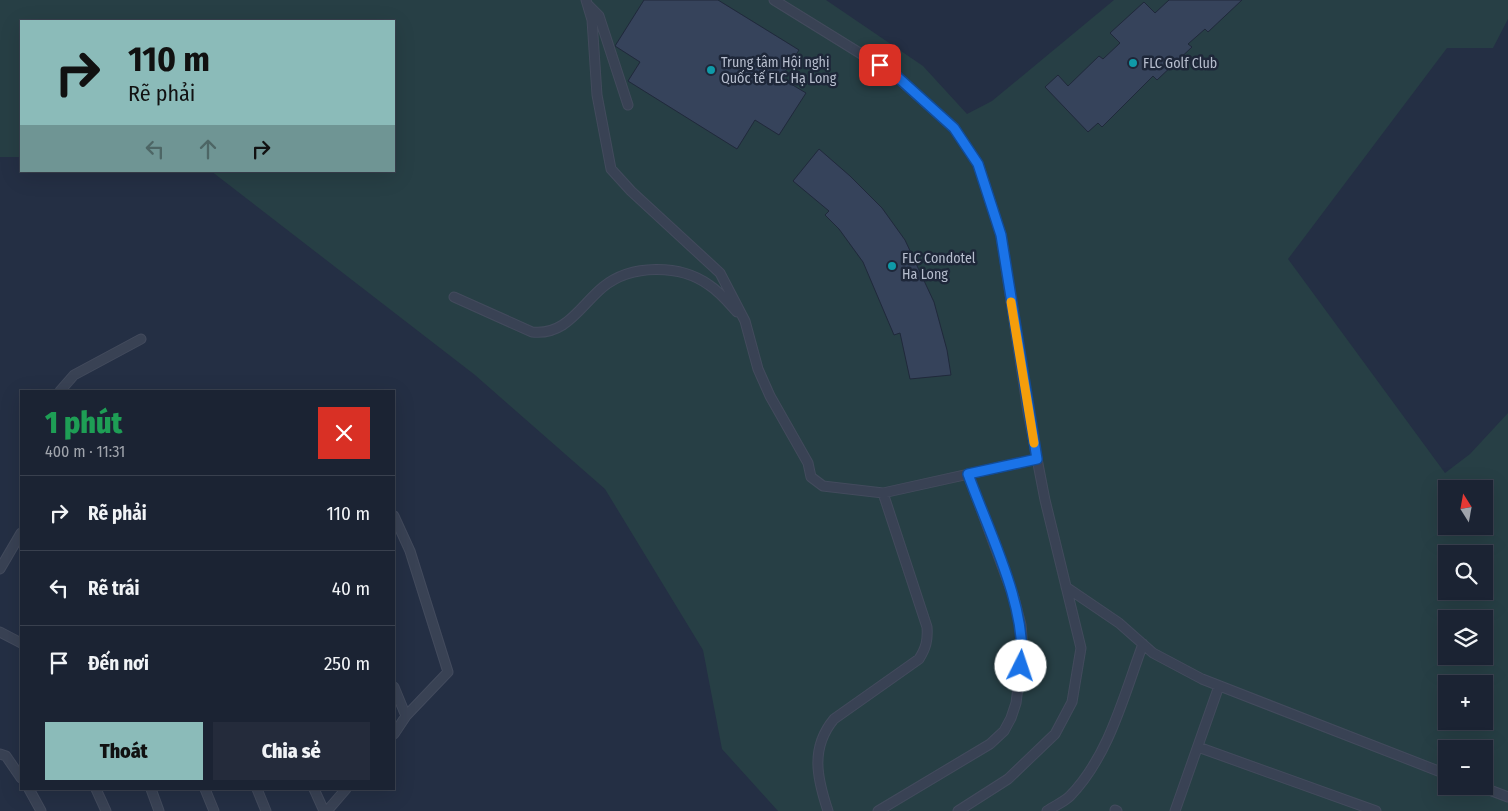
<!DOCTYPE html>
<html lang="vi">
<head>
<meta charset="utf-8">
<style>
	:root { --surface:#1b2333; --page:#242b3b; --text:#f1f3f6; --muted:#a0a4ac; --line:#39404e; --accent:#8bbbb9 }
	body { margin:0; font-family:"Fira Sans Condensed",sans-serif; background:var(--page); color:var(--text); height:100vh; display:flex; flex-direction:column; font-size:19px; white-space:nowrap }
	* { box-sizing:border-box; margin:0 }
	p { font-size:16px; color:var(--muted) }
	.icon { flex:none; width:28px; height:28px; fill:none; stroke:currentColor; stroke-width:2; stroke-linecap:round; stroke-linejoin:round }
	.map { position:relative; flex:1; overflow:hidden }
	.side { position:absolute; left:20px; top:390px; width:375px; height:400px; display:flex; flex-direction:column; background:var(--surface); border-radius:0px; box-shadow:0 5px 20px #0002,0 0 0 1px var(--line) }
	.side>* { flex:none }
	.guide { position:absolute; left:20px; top:20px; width:375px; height:152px; border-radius:0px; box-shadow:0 5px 20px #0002,0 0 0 1px var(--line); background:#8bbbb9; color:#111; overflow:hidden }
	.needle { width:32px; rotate:349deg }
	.tools { position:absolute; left:1438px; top:480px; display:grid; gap:10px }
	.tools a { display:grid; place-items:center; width:55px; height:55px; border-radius:0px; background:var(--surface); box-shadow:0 5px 20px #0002,0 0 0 1px var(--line); font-size:25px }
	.pin { position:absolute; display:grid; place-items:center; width:42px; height:42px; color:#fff; margin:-21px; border-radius:10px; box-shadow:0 2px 8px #0006 }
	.me { position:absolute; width:55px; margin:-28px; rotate:4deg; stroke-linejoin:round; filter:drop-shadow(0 0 4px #0008) }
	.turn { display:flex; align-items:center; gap:18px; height:105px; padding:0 25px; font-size:22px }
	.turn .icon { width:65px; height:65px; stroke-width:2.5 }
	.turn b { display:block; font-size:35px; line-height:42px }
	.lanes { display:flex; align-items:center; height:48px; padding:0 25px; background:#0003; justify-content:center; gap:25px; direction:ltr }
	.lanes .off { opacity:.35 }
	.round { display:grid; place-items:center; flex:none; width:52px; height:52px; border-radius:0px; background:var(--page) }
	.overview { display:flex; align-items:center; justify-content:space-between; height:85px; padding:0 25px }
	h1 { font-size:30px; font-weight:800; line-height:38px; color:#1e9e55 }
	.cta { display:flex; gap:10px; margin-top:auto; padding:10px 25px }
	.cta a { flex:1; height:58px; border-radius:0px; background:var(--accent); color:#111; font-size:20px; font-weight:800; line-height:58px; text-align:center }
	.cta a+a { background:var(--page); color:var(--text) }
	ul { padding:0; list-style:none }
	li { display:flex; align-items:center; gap:15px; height:75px; padding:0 25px; border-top:1px solid var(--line) }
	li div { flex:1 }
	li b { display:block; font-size:19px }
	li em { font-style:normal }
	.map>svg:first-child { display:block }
	.green { fill:#273f45; fill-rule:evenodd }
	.building { fill:#36435b; stroke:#20293b }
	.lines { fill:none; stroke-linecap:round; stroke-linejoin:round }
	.street-casing { stroke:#434b5d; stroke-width:11 }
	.street { stroke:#394254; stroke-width:9 }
	.route-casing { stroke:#114b97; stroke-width:12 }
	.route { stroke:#1a73e8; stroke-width:9 }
	.slow { stroke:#f59e0b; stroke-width:9 }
	.culture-dot { fill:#0f9aa8; stroke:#1e2739; stroke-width:2 }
	.labels { text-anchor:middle; stroke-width:5; stroke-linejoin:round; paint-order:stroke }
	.poi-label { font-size:14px; fill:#b6bdcd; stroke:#1e2739; text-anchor:start }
</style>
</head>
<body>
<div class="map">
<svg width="1508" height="811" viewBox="0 0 1508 811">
	<rect width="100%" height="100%" fill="#242f44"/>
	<path class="green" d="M 0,0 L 826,0 L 923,66 L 967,114 L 992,101 L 1114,0 L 1508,0 L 1508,19 L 1493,48 L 1447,48 L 1288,259 L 1445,473 L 1470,454 L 1508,413 L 1508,811 L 778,811 L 722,749 L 703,650 L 605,489 L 475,375 L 211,171 L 394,171 L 394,21 L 21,21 L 21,157 L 0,157 ZM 1446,489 L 1484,489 L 1484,526 L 1446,526 ZM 1446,554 L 1484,554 L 1484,591 L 1446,591 ZM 1446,619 L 1484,619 L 1484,656 L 1446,656 ZM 1446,684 L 1484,684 L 1484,721 L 1446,721 ZM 1446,749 L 1484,749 L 1484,786 L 1446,786 Z"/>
	<path class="building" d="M 644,0 L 718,0 L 799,50 L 781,78 L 806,93 L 779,135 L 755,120 L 737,149 L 628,81 L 640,62 L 615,46 Z
		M 1169,0 L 1242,0 L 1208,32 L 1205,29 L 1188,44 L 1192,47 L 1157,80 L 1153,76 L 1102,127 L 1098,123 L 1088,132 L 1045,87 L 1058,75 L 1068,86 L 1099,56 L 1103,59 L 1120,43 L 1110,33 L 1144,2 L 1155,13 Z
		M 819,149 L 850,176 L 882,208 L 905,240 L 934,302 L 947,350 L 951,375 L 910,379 L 900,333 L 894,335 L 863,262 L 839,229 L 825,215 L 829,211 L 793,181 Z"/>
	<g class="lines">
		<defs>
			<path id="street" d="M 586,0 L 592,20 L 597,95 L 611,169 L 631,191 L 720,273 L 745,321 L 758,369 L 770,396 L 808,463 L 811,477 L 823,486 L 883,493 L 1037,459
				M 774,0 L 892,73 L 954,128 L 978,164 L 1001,235 L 1028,412 L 1045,500 L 1081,648 L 1072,702 L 1055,734 L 1008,779 L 958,811
				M 588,5 L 599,16 L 628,105
				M 454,297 L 532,332 C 566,336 580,306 603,287 C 631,264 680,264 709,285 C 720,292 728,302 737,312
				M 60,391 L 74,375 L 141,339
				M 394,516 L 410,551 L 448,672 L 406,716 L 394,734
				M 0,569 L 21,533
				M 1066,587 L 1119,623 L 1153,653 L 1202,679 L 1446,774
				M 0,632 L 21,643
				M 394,687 L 406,716
				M 1198,747 L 1376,811
				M 0,754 L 6,756 L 21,778
				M 1479,786 L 1508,797
				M 29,789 L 41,811
				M 96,789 L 106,811
				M 151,789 L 159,811
				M 205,789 L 214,811
				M 257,789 L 266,811
				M 314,789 L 324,811
				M 1115,810 L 1117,811
				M 327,811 L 346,789
				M 828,811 C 817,778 810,748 834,719 L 919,659 C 926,648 928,640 927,627 L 883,493
				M 878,811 L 990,744 L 1004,731 L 1011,718 L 1016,703 L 1023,648 L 1021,625 L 1014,598 L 968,474
				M 1047,811 C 1054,806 1064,802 1070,796 C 1109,756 1124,695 1143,644
				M 1175,811 L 1219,686"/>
		</defs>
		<use href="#street" class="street-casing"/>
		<use href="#street" class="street"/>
	</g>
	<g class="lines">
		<defs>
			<path id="route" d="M 880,65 L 892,72 L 954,128 L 978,164 L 1001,235 L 1037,459 L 968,474 C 988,530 1028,608 1021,666"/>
		</defs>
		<use href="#route" class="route-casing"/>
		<use href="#route" class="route"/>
		<path class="slow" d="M 1011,302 L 1034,443"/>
	</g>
	<g class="culture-dot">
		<circle cx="1133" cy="63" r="5"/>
		<circle cx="711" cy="70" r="5"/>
		<circle cx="892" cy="266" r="5"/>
	</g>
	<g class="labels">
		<g class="poi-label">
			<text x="721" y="67">Trung tâm Hội nghị<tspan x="721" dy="16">Quốc tế FLC Hạ Long</tspan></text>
			<text x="1143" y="68">FLC Golf Club</text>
			<text x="902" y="263">FLC Condotel<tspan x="902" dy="16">Ha Long</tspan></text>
		</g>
	</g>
</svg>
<div class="tools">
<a><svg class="needle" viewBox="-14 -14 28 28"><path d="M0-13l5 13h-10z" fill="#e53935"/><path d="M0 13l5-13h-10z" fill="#a0a4ac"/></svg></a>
<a><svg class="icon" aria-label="search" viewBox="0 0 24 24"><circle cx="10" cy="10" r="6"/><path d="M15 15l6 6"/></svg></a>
<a><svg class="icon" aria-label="layers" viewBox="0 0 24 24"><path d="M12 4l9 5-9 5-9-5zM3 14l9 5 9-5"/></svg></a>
<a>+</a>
<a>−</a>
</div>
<div class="pin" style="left:880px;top:65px;background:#d93025"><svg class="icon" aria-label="arrive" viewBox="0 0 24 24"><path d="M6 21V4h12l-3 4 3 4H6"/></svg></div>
<svg class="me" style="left:1021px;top:666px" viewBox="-20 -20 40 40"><circle r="19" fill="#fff"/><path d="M0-13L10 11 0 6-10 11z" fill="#1a73e8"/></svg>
<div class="guide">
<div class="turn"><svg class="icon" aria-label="right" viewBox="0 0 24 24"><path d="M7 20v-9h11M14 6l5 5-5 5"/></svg><div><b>110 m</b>Rẽ phải</div></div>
<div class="lanes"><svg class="icon off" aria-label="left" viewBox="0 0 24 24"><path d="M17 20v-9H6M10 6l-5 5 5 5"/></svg><svg class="icon off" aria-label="ahead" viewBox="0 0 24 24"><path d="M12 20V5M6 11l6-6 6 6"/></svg><svg class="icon" aria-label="right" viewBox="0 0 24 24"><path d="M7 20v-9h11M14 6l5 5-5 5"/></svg></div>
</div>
<section class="side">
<div class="overview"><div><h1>1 phút</h1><p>400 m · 11:31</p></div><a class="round" style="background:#d93025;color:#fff"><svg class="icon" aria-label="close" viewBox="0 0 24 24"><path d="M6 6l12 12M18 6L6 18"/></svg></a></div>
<ul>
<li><svg class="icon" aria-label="right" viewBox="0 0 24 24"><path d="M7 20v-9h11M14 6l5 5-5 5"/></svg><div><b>Rẽ phải</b></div><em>110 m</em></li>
<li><svg class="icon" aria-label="left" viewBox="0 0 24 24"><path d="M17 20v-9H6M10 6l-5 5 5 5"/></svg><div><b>Rẽ trái</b></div><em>40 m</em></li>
<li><svg class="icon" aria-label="arrive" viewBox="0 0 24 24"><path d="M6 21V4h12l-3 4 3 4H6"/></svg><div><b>Đến nơi</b></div><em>250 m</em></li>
</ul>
<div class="cta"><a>Thoát</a><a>Chia sẻ</a></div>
</section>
</div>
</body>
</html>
